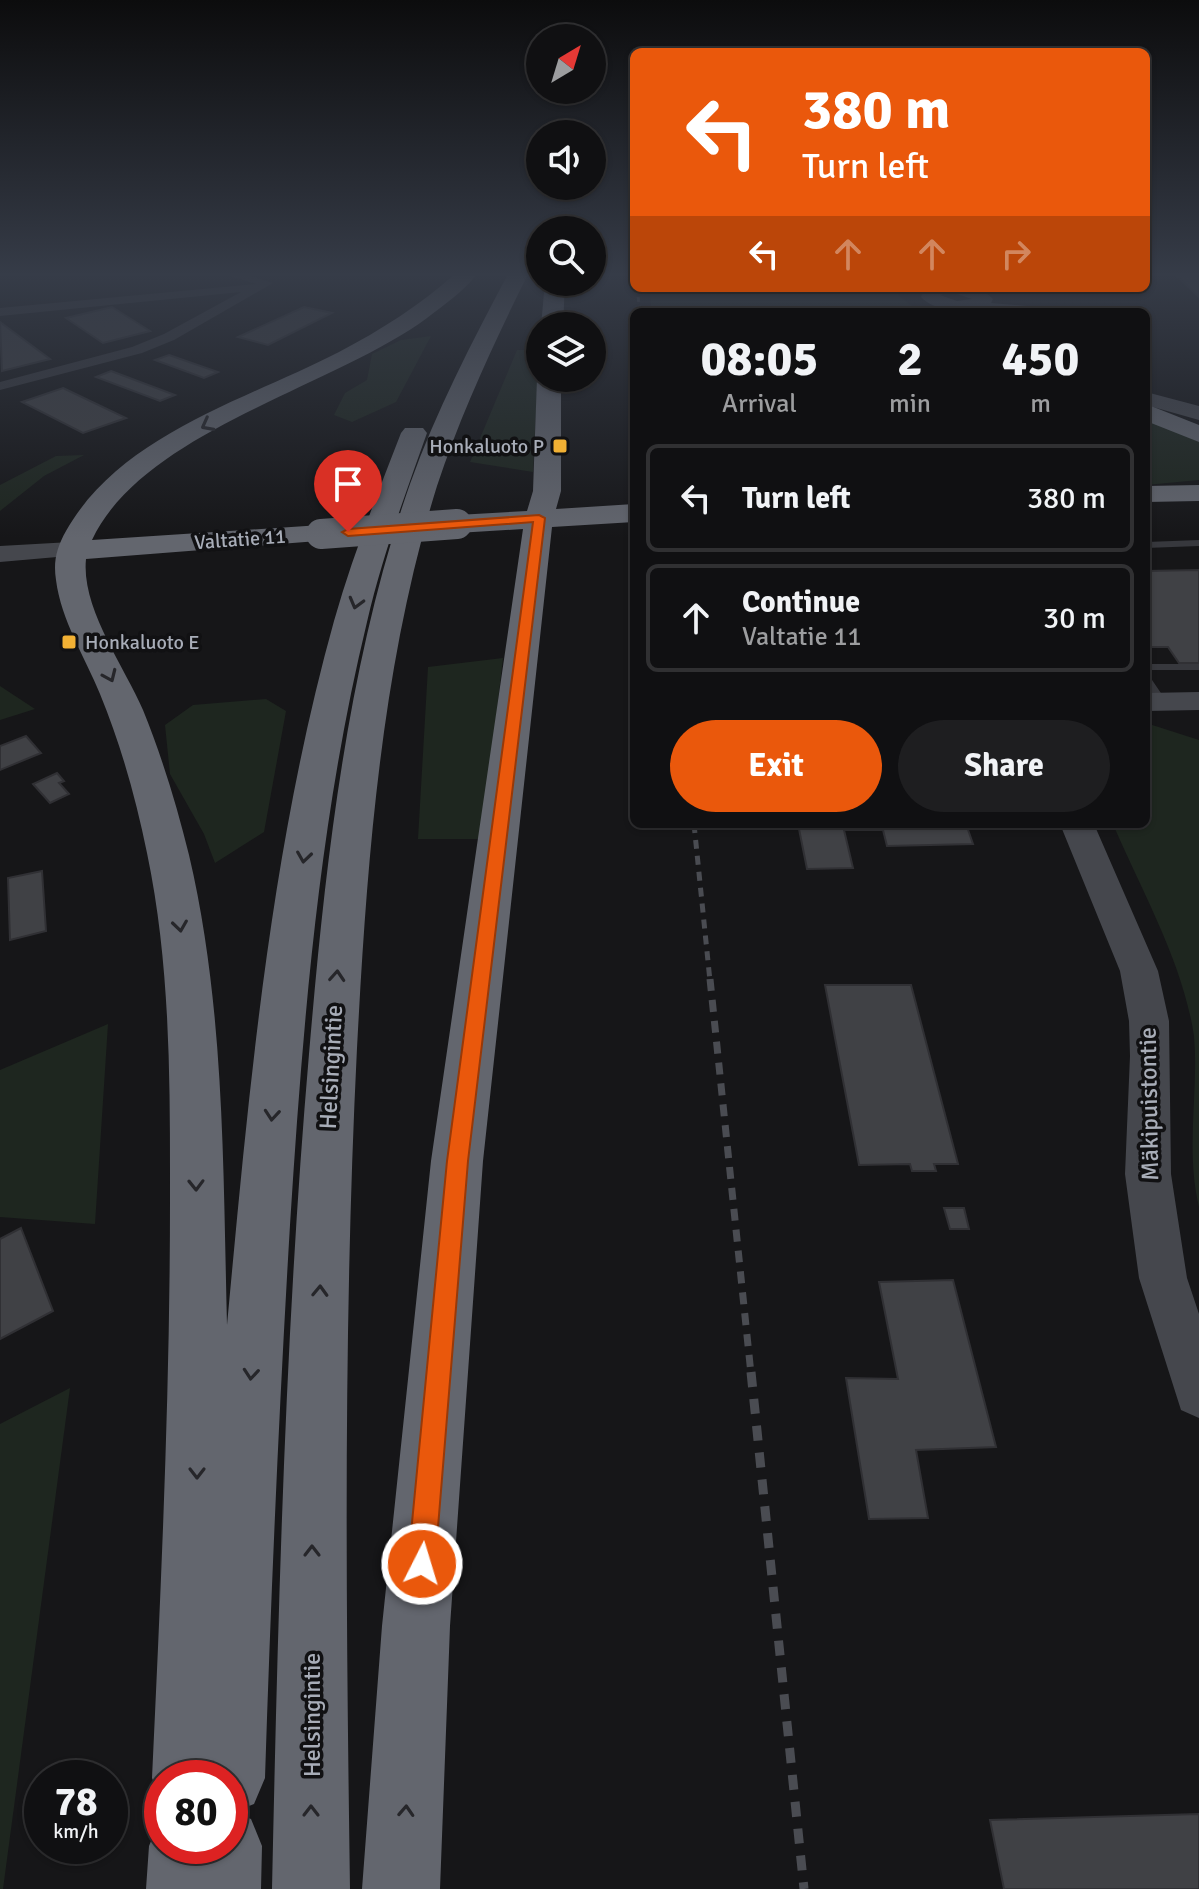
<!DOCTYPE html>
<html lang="en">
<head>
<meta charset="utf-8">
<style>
	:root { --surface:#101012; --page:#1e1e20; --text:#f1f3f6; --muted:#9c9d9f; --line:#303032; --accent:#ea580c }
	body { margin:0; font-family:Signika,sans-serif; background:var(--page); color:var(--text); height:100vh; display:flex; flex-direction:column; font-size:30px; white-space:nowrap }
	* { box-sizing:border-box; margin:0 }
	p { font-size:26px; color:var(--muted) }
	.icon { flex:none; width:44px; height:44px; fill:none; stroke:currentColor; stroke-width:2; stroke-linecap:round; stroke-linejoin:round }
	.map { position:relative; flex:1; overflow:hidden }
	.panel { position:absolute; left:630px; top:308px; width:520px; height:520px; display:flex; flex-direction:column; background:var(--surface); border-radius:12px; box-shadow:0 2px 6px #0004,0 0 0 2px var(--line) }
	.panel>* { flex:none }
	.guide { position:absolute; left:630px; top:48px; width:520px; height:244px; border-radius:12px; box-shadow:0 2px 6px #0004,0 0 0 2px var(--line); background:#ea580c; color:#fff; overflow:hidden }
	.needle { width:52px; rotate:38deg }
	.buttons { position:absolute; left:526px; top:24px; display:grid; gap:16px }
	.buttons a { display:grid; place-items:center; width:80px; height:80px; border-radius:50%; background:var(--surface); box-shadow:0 2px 6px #0004,0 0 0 2px var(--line); font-size:40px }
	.speed { position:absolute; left:24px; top:1760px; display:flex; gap:16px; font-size:40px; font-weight:700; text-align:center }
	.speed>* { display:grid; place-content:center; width:104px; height:104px; border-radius:50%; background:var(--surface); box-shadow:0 2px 6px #0004,0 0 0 2px var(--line); line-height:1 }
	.speed small { font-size:20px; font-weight:400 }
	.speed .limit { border:12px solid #d22; background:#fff; color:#111 }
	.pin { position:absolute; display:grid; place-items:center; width:68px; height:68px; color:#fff; margin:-82px -34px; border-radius:50% 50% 50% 0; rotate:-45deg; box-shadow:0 0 8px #0007 }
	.pin .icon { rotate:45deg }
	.me { position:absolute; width:88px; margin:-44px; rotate:5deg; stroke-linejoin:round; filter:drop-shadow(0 0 6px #0008) }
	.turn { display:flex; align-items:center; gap:28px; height:168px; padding:0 40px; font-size:36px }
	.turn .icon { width:104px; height:104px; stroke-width:2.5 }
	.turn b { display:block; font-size:56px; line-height:68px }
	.lanes { display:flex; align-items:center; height:76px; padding:0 40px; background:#0003; justify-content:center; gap:40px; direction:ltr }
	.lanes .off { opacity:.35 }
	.eta { display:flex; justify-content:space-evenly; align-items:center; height:136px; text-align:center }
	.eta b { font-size:48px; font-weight:800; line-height:56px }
	.primary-button { display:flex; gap:16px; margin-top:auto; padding:16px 40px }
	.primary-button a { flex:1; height:92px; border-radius:48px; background:var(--accent); color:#fff; font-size:32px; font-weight:800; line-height:92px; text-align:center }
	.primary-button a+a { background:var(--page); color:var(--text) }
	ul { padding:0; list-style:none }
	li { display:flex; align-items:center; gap:24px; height:108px; margin:0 16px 12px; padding:0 24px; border:4px solid var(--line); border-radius:12px }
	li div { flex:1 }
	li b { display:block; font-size:30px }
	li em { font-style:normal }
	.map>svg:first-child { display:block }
	.green { fill:#1e261f }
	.building { fill:#404145; stroke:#303034; stroke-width:2 }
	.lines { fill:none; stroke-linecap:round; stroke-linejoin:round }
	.lane { fill:#37383d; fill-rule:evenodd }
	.street { fill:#37383d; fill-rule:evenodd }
	.secondary { fill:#45474d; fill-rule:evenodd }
	.highway { fill:#63666e; fill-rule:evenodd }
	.rail-far3 { stroke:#4a4c52; stroke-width:3; stroke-dasharray:5 4; stroke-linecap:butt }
	.rail-far2 { stroke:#4a4c52; stroke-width:5; stroke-dasharray:9 7; stroke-linecap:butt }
	.rail-far1 { stroke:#4a4c52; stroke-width:7; stroke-dasharray:12 9; stroke-linecap:butt }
	.rail { stroke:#4a4c52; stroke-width:9; stroke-dasharray:15 12; stroke-linecap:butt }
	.highway-bridge { stroke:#63666e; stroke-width:30 }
	.oneway { stroke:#26262a }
	.route { fill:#ea580c; stroke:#983908; stroke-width:2 }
	.poi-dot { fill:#f2b134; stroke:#111113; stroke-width:3 }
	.labels { text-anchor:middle; stroke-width:7; stroke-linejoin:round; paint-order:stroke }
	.far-poi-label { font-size:20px; fill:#a8adb8; stroke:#111113; text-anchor:end }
	.far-street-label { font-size:20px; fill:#a8adb8; stroke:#111113 }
	.street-label { font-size:24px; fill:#a8adb8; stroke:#111113 }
</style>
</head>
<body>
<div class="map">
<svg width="1199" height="1889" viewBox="0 0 1199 1889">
	<rect width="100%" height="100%" fill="#161618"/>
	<path class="green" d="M 649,288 L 904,288 L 898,295 L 917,310 L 652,312 Z
		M 431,336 L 396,402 L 352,422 L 334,415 L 345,393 L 367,380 L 372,354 L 401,340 Z
		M 517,350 L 539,350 L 533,472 L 470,462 Z
		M 1146,416 L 1199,442 L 1199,480 L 1146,485 Z
		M 84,455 L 44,476 L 0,511 L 0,485 L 56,456 Z
		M 503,658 L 482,839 L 418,839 L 428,667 Z
		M 0,686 L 35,709 L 0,720 Z
		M 266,699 L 286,711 L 264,832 L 215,863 L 204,834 L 170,774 L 165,725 L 193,705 Z
		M 1146,723 L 1199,740 L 1199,1207 C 1185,1148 1199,1092 1194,1036 C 1183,962 1142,892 1113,824 L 1146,824 Z
		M 108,1024 L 95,1224 L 0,1217 L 0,1070 Z
		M 70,1388 L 3,1889 L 0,1889 L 0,1424 Z"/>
	<path class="building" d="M 1175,274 L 1199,274 L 1199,297 Z
		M 112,307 L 150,331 L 103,343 L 66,318 Z
		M 304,307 L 332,313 L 268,345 L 238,337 Z
		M 0,322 L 50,359 L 2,371 Z
		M 169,355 L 218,372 L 204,378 L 155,360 Z
		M 111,371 L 175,395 L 160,401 L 96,377 Z
		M 63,388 L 126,418 L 83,433 L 22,402 Z
		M 1199,570 L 1199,663 L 1179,663 L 1168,647 L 1146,647 L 1146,571 Z
		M 26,736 L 41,753 L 0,770 L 0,746 Z
		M 57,773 L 64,781 L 59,783 L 69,794 L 50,803 L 33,784 Z
		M 798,824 L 966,824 L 973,844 L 887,846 L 883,830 L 844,830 L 853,868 L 807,869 Z
		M 42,871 L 46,931 L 10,940 L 8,878 Z
		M 825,985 L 911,985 L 958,1164 L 934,1164 L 936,1171 L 912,1171 L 910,1164 L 859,1165 Z
		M 944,1208 L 964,1208 L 969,1229 L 950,1229 Z
		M 21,1228 L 53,1311 L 0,1339 L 0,1239 Z
		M 953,1280 L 996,1447 L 916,1450 L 928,1518 L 869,1519 L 846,1378 L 898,1379 L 879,1282 Z
		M 1199,1814 L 1199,1889 L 1004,1889 L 990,1820 Z"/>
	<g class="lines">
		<path class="lane" d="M 1199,540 L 1199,546 L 1146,548 L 1146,542 Z
			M 1146,664 L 1199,664 L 1199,670 L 1146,670 Z
			M 1146,676 L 1150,677 L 1167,702 L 1165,704 L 1161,705 C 1150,701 1146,687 1146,676 Z"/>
		<path class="street" d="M 224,274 L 244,274 L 273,283 L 174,340 L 142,353 L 0,390 L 0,382 L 132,347 L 164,334 L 241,292 L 0,316 L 0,308 L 256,284 Z"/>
		<path class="secondary" d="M 925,288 C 946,288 978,281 993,299 L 991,303 L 1027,306 L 1036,312 C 1006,312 942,320 921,297 ZM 951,292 L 972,299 L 957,301 L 940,295 Z
			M 1146,392 L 1199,406 L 1199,420 L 1146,405 Z
			M 71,542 L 80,545 L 84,550 L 80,555 L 0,562 L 0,546 Z
			M 1199,692 L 1199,710 L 1146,711 L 1146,693 Z
			M 1060,824 L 1094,824 L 1158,971 L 1169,1021 L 1171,1174 L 1187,1278 L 1199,1314 L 1199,1418 L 1181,1410 L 1139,1278 L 1125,1174 L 1130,1056 L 1129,1021 L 1120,971 Z"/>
		<path class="highway" d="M 455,274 L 477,274 C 464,291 444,305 427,318 C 332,388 143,431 92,540 L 321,525 L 331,528 L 336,534 L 331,540 L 86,559 C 81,608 124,666 143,710 C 162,757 177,806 189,855 C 225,1008 223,1169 227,1325 C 249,1089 270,851 334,621 C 352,557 377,495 401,433 L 405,428 L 423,428 L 427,433 C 405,495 382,557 367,622 C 319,820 303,1022 290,1225 C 279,1409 271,1593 265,1778 L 254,1804 L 234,1812 L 251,1819 L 262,1846 L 261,1889 L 146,1889 L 149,1846 L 160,1819 L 162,1846 L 230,1846 L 230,1778 L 162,1778 L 162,1802 L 152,1778 C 161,1586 170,1394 170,1201 C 170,1085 171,967 147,853 C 136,799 121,745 100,694 C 85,657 61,620 56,580 C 53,561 57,547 66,531 C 121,434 246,400 339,352 C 381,330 420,305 455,274 Z
			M 508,274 L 528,274 C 494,343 461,413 437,486 C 381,666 367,861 357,1048 C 343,1328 346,1609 350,1889 L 272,1889 C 278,1610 285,1332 309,1054 C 325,866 347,663 410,484 C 436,411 472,342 508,274 Z
			M 545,282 L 565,282 L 563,326 L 541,326 Z
			M 540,374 L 540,378 L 561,378 L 561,491 L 556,509 L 634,504 L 634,522 L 552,527 L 483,1161 L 450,1626 L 440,1889 L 362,1889 L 382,1626 L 431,1161 L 523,529 L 457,533 L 447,530 L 442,524 L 447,518 L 457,515 L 527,511 L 533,491 L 537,378 Z
			M 1146,404 L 1199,425 L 1199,442 L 1146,421 Z
			M 1199,485 L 1199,501 L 1146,502 L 1146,486 Z"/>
		<path class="rail-far3" d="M 637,288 L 640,312"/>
		<path class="rail-far2" d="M 694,824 L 710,981"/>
		<path class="rail-far1" d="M 710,979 L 751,1374"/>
		<path class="rail" d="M 751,1372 L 804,1889"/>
		<path class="highway-bridge" d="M 321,534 L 457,524"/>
	</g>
	<defs><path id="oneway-chevron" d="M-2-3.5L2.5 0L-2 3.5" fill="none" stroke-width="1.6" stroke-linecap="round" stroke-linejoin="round" transform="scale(2)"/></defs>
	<g class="oneway">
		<use href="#oneway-chevron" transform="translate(207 425) rotate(152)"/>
		<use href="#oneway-chevron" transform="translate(356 603) rotate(105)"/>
		<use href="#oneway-chevron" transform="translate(110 676) rotate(66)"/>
		<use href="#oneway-chevron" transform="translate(304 857) rotate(98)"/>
		<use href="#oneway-chevron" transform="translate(180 926) rotate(82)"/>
		<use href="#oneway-chevron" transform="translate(337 976) rotate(-86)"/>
		<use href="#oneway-chevron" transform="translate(272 1115) rotate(95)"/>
		<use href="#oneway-chevron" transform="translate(196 1185) rotate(89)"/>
		<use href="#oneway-chevron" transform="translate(320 1291) rotate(-88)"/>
		<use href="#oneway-chevron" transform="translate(251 1374) rotate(95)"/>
		<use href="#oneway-chevron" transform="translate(197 1473) rotate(90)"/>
		<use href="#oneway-chevron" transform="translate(312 1551) rotate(-90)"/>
		<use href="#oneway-chevron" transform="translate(311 1811) rotate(-90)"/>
		<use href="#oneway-chevron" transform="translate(406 1811) rotate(-87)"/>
	</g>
	<linearGradient id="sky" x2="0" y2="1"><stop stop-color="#0c0c0d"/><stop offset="0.51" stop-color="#363c48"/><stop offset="1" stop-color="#363c48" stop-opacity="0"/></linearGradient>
	<rect width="1199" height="538" fill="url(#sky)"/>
	<path class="route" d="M 539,515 L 545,518 L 468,1161 L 435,1564 L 431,1573 L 422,1577 L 412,1573 L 408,1564 L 447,1161 L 533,522 L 348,536 L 342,532 L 348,529 Z"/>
	<g class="poi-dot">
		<rect x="552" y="438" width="16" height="16" rx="4"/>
		<rect x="61" y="634" width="16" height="16" rx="4"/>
	</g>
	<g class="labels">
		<g class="far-poi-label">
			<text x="544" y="453">Honkaluoto P</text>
			<text x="85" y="649" text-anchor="start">Honkaluoto E</text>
		</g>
		<g class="far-street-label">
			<text transform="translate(240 539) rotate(-4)" y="7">Valtatie 11</text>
		</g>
		<g class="street-label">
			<text transform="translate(331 1067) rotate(-87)" y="8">Helsingintie</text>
			<text transform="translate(1149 1104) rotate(-91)" y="8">Mäkipuistontie</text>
			<text transform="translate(312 1715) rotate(-90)" y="8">Helsingintie</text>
		</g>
	</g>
</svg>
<div class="buttons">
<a><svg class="needle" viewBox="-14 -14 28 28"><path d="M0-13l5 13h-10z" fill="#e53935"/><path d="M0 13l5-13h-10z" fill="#9c9d9f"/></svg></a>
<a><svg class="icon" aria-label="sound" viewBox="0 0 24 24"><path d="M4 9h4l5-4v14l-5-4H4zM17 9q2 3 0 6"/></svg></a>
<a><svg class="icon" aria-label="search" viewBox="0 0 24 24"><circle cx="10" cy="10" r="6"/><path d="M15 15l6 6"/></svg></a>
<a><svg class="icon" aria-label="layers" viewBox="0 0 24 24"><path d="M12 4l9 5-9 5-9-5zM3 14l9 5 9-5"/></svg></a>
</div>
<div class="speed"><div>78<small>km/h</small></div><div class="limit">80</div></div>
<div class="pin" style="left:348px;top:532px;background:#d93025"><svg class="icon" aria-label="arrive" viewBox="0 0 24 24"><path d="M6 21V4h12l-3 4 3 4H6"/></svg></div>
<svg class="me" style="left:422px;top:1564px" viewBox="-20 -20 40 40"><circle r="17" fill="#ea580c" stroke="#fff" stroke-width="3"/><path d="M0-11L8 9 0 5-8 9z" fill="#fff"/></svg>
<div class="guide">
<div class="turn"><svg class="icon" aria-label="left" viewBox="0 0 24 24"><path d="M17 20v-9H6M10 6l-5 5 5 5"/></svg><div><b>380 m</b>Turn left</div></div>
<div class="lanes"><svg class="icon" aria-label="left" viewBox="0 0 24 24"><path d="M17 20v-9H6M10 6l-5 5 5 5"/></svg><svg class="icon off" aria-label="ahead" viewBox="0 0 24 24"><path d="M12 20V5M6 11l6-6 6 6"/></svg><svg class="icon off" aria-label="ahead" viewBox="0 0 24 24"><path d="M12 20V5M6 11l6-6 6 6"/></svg><svg class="icon off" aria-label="right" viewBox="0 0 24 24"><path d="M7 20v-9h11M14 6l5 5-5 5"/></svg></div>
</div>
<section class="panel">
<div class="eta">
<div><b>08:05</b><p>Arrival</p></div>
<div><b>2</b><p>min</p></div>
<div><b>450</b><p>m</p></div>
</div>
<ul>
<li><svg class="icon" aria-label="left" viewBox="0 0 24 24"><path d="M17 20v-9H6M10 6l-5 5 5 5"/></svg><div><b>Turn left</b></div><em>380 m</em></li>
<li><svg class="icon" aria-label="ahead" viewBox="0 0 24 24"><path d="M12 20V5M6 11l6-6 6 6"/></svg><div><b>Continue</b><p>Valtatie 11</p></div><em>30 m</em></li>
</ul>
<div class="primary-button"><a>Exit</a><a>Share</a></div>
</section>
</div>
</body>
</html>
